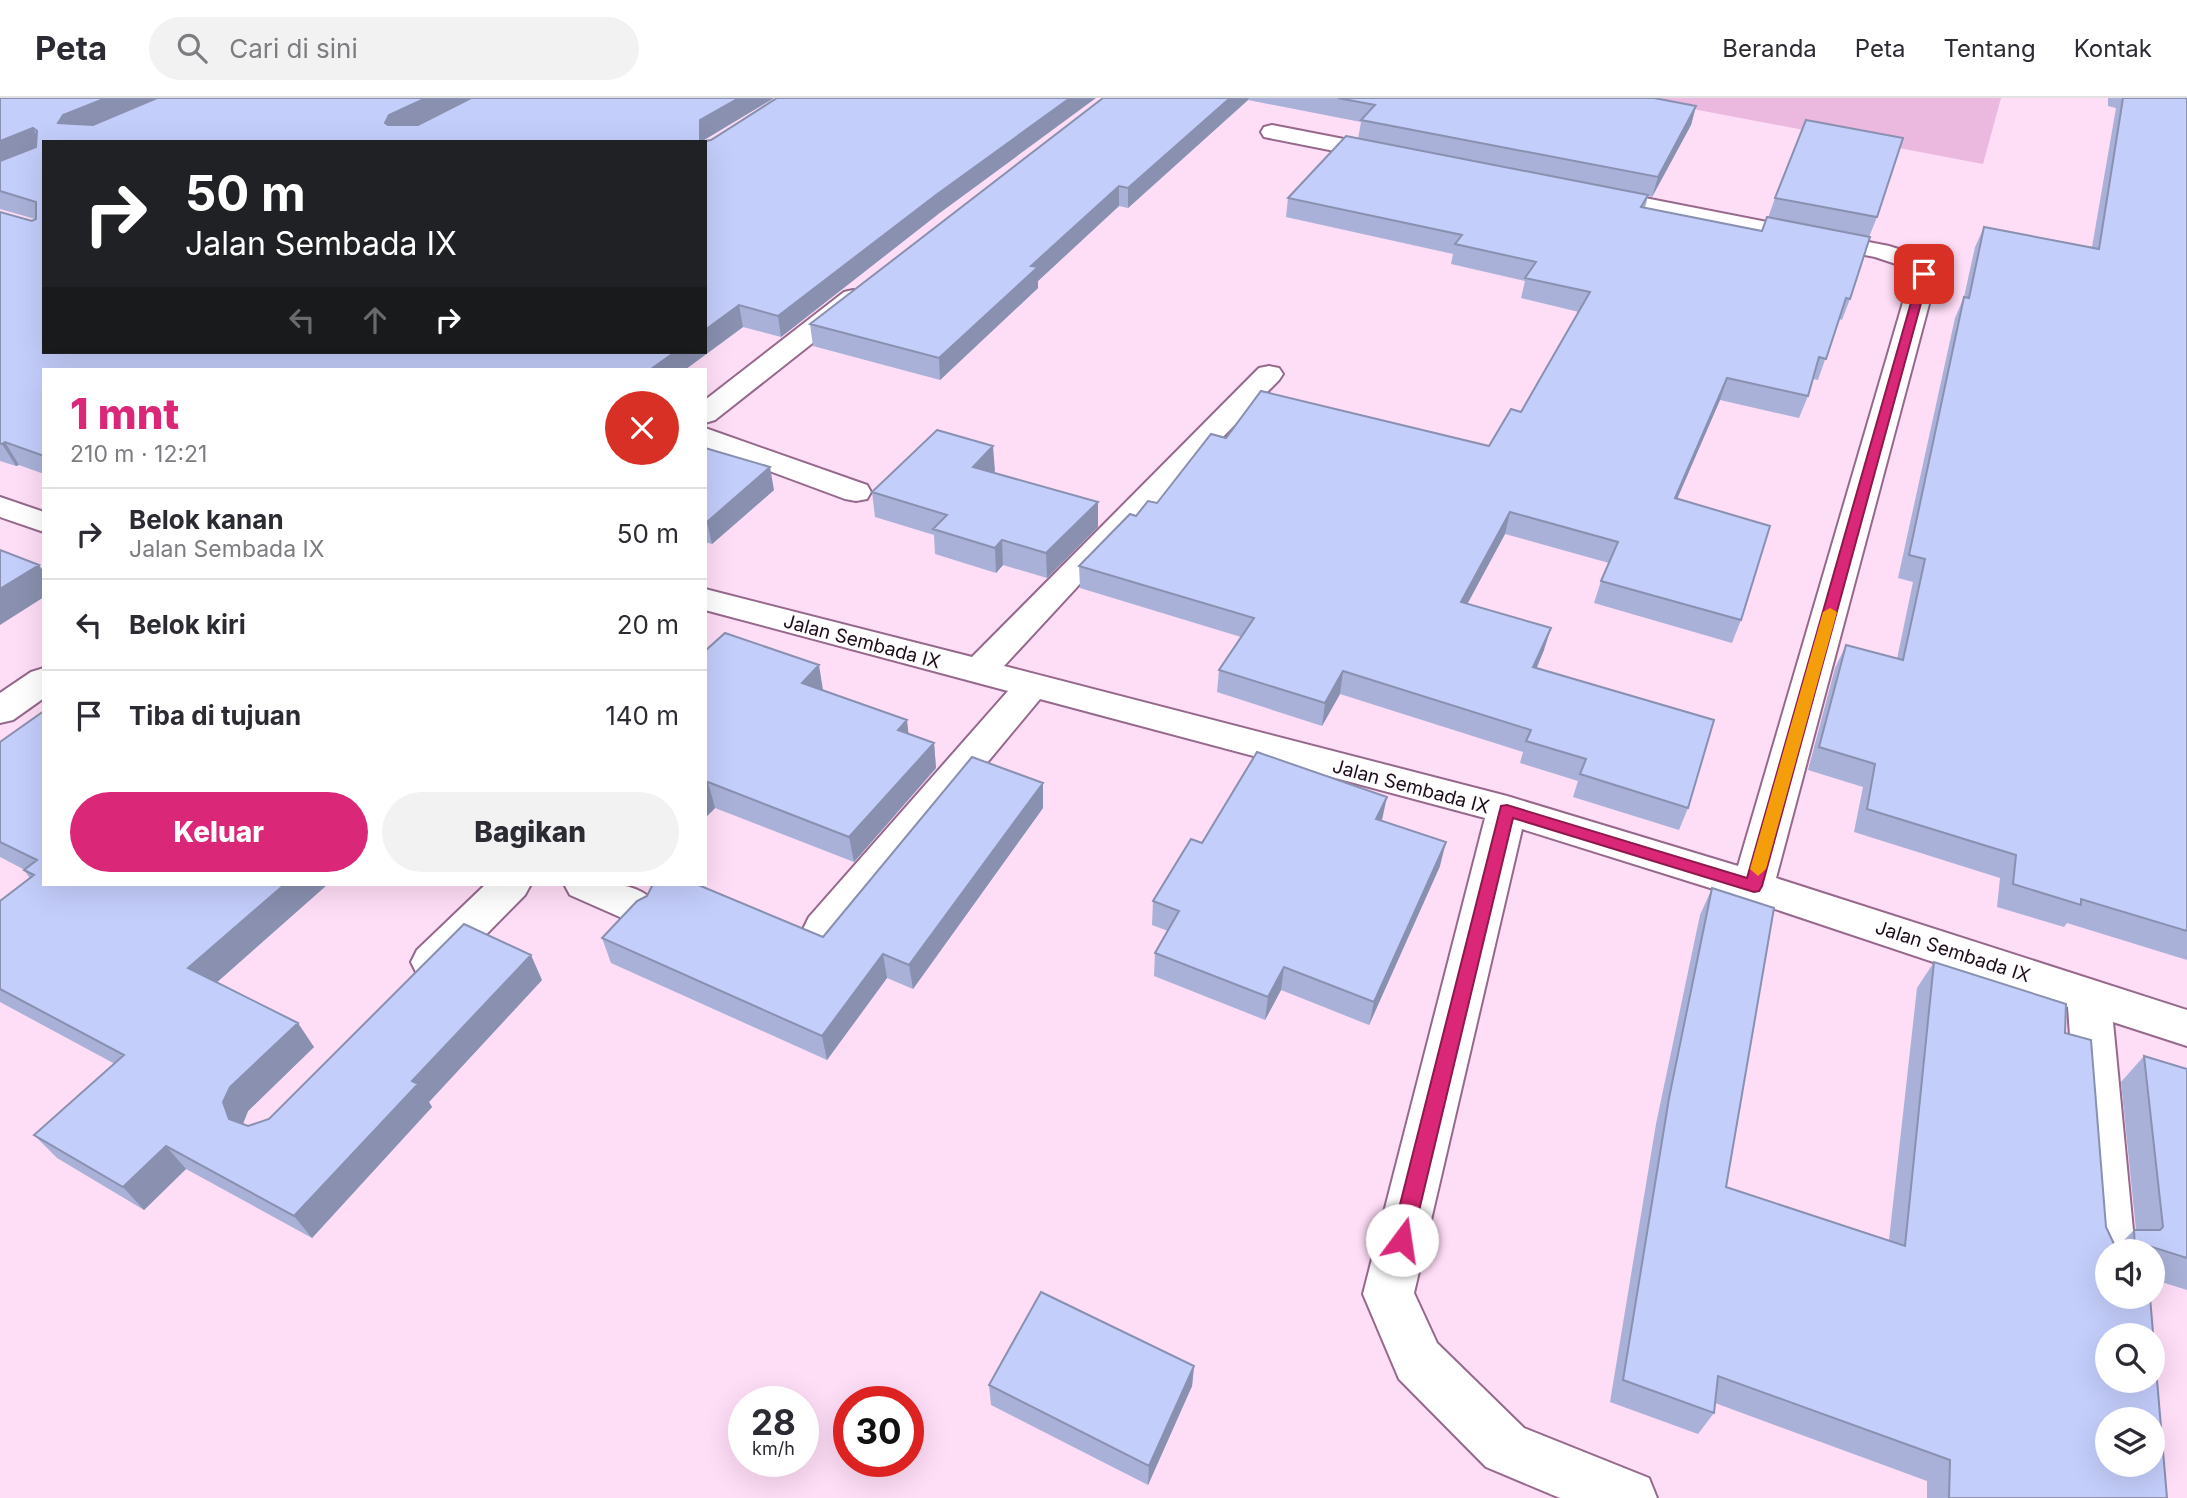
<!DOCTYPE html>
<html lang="id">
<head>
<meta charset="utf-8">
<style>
	:root { --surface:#fff; --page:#f2f2f3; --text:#2b2b33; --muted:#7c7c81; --line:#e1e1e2; --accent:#db2777 }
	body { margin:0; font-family:Inter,sans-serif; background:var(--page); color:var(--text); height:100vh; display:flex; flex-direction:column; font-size:26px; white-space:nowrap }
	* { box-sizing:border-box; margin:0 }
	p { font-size:23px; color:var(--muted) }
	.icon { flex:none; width:38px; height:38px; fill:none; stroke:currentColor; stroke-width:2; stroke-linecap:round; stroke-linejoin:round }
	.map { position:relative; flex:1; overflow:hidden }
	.side { position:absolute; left:42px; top:270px; width:665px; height:518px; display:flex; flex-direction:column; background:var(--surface); border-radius:0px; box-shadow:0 7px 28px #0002 }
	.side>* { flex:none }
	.top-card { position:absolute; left:42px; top:42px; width:665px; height:214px; border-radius:0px; box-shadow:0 7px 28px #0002; background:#202124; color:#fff; overflow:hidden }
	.buttons { position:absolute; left:2095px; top:1141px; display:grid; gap:14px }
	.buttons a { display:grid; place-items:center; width:70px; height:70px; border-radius:50%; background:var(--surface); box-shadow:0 7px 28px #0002; font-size:35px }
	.speed { position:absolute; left:728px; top:1288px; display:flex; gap:14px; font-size:35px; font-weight:700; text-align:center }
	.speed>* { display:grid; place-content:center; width:91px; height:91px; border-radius:50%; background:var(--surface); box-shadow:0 7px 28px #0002; line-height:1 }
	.speed small { font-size:18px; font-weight:400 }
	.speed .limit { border:10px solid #d22; background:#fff; color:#111 }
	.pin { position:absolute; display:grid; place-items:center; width:60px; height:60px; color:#fff; margin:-30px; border-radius:14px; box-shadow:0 4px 10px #0006 }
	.me { position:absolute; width:77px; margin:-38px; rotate:14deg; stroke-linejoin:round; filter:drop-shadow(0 0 5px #0008) }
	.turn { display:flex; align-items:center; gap:24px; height:147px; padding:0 28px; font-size:32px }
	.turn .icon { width:91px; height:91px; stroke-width:2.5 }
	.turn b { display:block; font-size:49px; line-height:60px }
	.lanes { display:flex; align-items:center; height:66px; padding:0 28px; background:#0003; justify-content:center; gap:35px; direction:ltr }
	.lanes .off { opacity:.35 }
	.round { display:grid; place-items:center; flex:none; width:74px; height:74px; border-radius:37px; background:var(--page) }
	.head { display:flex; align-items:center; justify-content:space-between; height:119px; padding:0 28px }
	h1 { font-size:42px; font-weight:800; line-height:52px; color:var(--accent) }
	.action { display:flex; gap:14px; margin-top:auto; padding:14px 28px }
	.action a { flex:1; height:80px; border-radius:42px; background:var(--accent); color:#fff; font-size:28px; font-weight:800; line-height:80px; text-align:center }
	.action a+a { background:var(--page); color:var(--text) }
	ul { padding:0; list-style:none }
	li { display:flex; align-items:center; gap:21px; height:91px; padding:0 28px; border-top:2px solid var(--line) }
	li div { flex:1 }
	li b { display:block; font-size:26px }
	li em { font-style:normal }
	header { display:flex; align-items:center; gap:42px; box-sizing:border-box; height:98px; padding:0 35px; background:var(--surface); border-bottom:2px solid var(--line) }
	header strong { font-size:33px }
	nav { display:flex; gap:38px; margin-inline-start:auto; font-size:24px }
	.search { width:490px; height:63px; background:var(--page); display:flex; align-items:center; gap:18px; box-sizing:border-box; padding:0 24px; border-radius:38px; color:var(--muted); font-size:26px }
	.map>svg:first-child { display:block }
	.green { fill:#ebb8df }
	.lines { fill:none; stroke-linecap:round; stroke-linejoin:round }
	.minor-casing { stroke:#96688c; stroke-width:4 }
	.minor { fill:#fff; fill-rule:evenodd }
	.wall { fill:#a9b1d8; fill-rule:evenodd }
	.shaded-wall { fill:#8990b0 }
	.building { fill:#c4cefb; stroke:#8990b0; stroke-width:2; fill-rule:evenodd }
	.route { fill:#db2777; stroke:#8e194d; stroke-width:2 }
	.slow { fill:#f59e0b }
	.labels { text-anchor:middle; stroke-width:6; stroke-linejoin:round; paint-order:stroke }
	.street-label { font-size:19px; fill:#1e0c1b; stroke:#fff }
</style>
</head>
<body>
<header>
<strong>Peta</strong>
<div class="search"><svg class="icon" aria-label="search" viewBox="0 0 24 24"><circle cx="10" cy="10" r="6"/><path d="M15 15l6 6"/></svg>Cari di sini</div>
<nav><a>Beranda</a><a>Peta</a><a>Tentang</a><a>Kontak</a></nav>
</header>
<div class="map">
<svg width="2187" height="1400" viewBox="0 0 2187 1400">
	<rect width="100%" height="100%" fill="#feddf6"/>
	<path class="green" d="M 1635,0 L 2001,0 L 1983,66 Z"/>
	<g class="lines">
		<defs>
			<path id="minor" d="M 1272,27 L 1390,50 L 1398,52 L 1401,57 L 1398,62 L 1390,64 L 1264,39 L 1261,34 L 1264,29 Z
				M 1594,90 L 1889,148 L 1920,158 L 1937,176 L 1776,780 L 2187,912 L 2187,948 L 2113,924 L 2135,1153 L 2107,1153 L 2107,1175 L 2092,1169 L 2085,1153 L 2068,909 L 1739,799 L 1522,731 L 1414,1195 L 1437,1245 L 1524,1330 L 1649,1380 L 1657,1400 L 1560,1400 L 1486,1369 L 1399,1281 L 1363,1196 L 1485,720 L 1040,601 L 839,843 L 824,847 L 809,843 L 803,831 L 809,819 L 1008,593 L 705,512 L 705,491 L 972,559 L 1259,270 L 1269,268 L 1279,270 L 1283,276 L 1279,282 L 1102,462 L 1004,568 L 1507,698 L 1738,768 L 1911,177 L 1902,168 L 1875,159 L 1586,102 L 1582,97 L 1586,92 Z
				M 853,192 L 862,194 L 866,200 L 862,206 L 715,322 L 705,325 L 705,302 L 844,194 Z
				M 705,330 L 867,387 L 871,394 L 867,401 L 856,403 L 845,401 L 705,349 Z
				M 0,399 L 44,414 L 44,434 L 0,419 Z
				M 44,570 L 44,600 L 13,622 L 0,625 L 0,595 L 31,574 Z
				M 486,786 L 531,786 L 525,797 L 447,876 L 432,881 L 417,876 L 411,864 L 417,852 Z
				M 564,786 C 595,786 641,779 659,811 L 653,822 L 638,827 L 570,797 Z"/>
		</defs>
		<use href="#minor" class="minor-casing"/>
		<use href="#minor" class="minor"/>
	</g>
	<path class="wall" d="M 0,0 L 471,0 L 416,27 L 418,27 L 471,0 L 774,0 L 704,42 L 704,43 L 937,117 L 781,239 L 743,229 L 686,271 L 44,271 L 44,376 L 19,367 L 16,368 L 0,363 L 0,114 L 32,123 L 35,121 L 0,111 ZM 705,44 L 705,254 L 44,254 Z
		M 1103,0 L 1654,0 L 1696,8 L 1691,27 L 1652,99 L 1648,98 L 1645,110 L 1762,133 L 1768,120 L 1775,100 L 1877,119 L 1869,139 L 1850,201 L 1842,222 L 1839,221 L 1818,282 L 1813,281 L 1808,298 L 1799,320 L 1720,302 L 1677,401 L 1741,522 L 1732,545 L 1594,505 L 1601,483 L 1609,465 L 1505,436 L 1467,506 L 1544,552 L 1537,570 L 1688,710 L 1679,732 L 1573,699 L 1578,683 L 1520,665 L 1523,654 L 1340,596 L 1322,628 L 1217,594 L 1219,572 L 1241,539 L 1080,490 L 1079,468 L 1136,418 L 1157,405 L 1226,340 L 1489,348 L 1521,314 L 1579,214 L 1521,200 L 1525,183 L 1451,166 L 1453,156 L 1286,119 L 1288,100 L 1358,41 L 1361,24 L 1248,2 L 1128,110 L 1119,108 L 1038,183 L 1038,190 L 940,282 L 813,248 L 810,226 Z
		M 2108,0 L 2187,0 L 2187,862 L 2067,825 L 2064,829 L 1997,809 L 2000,780 L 1854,734 L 1863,689 L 1808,672 L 1835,570 L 1846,547 L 1897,561 L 1913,484 L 1898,480 L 1955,220 L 1964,199 L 1975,149 L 1984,129 L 2092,149 L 2116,10 L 2108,8 Z
		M 705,350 L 774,392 L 712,446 L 705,444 Z
		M 995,373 L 993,375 L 1098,429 L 1047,480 L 1003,467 L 996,475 L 935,456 L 934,437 L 875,419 L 872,394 Z
		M 705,553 L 823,592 L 822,592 L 908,636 L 934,645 L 936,670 L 854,764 L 715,710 L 705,720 Z
		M 0,644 L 44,786 L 328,786 L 217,884 L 314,949 L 248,1013 L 243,1026 L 248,1028 L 269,1021 L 542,882 L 429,1004 L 432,1009 L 312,1140 L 186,1071 L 144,1112 L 57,1060 L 34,1037 L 115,966 L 0,904 L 0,803 L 30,780 L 24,772 L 25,772 L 0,759 Z
		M 1043,710 L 913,891 L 887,880 L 827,962 L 611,865 L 602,840 L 823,839 Z
		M 1382,723 L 1440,768 L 1369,927 L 1281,892 L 1265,922 L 1154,878 L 1155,855 L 1168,833 L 1152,827 L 1153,803 L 1202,745 Z
		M 1712,790 L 1726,1089 L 1889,1142 L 1917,890 L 1934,864 L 2065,935 L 2106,1129 L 2114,1146 L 2118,1148 L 2134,1132 L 2136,1132 L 2121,984 L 2144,958 L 2187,971 L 2187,1192 L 2152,1181 L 2152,1153 L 2107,1153 L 2167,1400 L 1927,1400 L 1927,1383 L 1715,1305 L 1714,1315 L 1698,1336 L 1610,1304 L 1656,1026 L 1700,817 Z
		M 1194,1268 L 1192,1288 L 1148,1387 L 991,1307 L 989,1287 Z"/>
	<path class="shaded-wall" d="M 106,0 L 161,0 L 72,37 L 58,25 L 63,17 Z
		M 426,0 L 471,0 L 396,37 L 385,25 L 389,17 Z
		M 739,0 L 774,0 L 704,42 L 704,44 L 700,44 L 700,22 Z
		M 1070,0 L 1096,0 L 937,117 L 781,239 L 778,218 L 936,97 Z
		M 1230,0 L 1249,0 L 1248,2 L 1128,110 L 1128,90 Z
		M 1696,8 L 1691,27 L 1652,99 L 1658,79 Z
		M 33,30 L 43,50 L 0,66 L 0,43 Z
		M 1119,88 L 1119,108 L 1038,183 L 1038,190 L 940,282 L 939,260 L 1031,168 Z
		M 739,207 L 743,229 L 686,271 L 651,271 L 675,254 L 705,254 L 705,232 Z
		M 1727,280 L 1720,302 L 1668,422 L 1675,400 Z
		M 5,344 L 19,367 L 16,368 L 2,346 Z
		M 993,348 L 995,373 L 975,393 L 973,369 Z
		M 770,369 L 774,392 L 712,446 L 707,424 Z
		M 1098,404 L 1098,429 L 1047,480 L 1046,455 Z
		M 1510,414 L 1505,436 L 1456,527 L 1461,504 Z
		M 1002,442 L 1003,467 L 996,475 L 995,450 Z
		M 39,467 L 44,474 L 44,499 L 0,527 L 0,491 Z
		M 1551,530 L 1544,552 L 1527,591 L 1533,569 Z
		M 819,567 L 823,592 L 806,610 L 802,585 Z
		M 1343,573 L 1340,596 L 1322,628 L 1325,605 Z
		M 907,622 L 910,648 L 898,632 Z
		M 934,645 L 936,670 L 854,764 L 849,739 Z
		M 708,684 L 715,710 L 705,720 L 705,688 Z
		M 1043,685 L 1043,710 L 913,891 L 909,867 Z
		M 1387,699 L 1382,722 L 1376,721 Z
		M 1446,744 L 1440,768 L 1369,927 L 1374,904 Z
		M 285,786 L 328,786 L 206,894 L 188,870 Z
		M 883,856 L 887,880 L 827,962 L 822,938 Z
		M 531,857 L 542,882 L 429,1004 L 432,1009 L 312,1140 L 294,1118 L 412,983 Z
		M 1284,869 L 1281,892 L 1265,922 L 1268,899 Z
		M 298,925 L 314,949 L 248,1013 L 242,1028 L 229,1021 L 223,1004 L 230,989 Z
		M 166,1048 L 186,1071 L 144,1112 L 123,1089 Z
		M 1194,1268 L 1192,1288 L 1148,1387 L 1149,1368 Z"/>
	<path class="building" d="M 0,0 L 106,0 L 63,17 L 58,25 L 93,27 L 157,0 L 426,0 L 389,17 L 385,25 L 388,27 L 418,27 L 471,0 L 739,0 L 700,22 L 700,44 L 711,42 L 777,0 L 1070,0 L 936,97 L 778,218 L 739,207 L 705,232 L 705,44 L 44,44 L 44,254 L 675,254 L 651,271 L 44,271 L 44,358 L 5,344 L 2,346 L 0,345 L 0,114 L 32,123 L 36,121 L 36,104 L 0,93 L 0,63 L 36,49 L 37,33 L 33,30 L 0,43 Z
		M 1103,0 L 1230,0 L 1128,90 L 1119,88 L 1031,168 L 1038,169 L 939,260 L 810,226 Z
		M 1338,0 L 1654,0 L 1696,8 L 1658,79 L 1361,22 L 1375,7 Z
		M 2123,0 L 2187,0 L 2187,833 L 2081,801 L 2081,807 L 2013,786 L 2016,757 L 1867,711 L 1875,666 L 1819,649 L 1846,547 L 1903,562 L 1925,461 L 1909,457 L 1964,199 L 1969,200 L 1984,129 L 2099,151 Z
		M 1806,22 L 1903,40 L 1877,119 L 1775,100 Z
		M 1346,38 L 1648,97 L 1641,109 L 1762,133 L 1767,119 L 1870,139 L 1850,201 L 1846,200 L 1826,261 L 1819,259 L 1808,298 L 1727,280 L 1675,400 L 1770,428 L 1741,522 L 1601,483 L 1618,444 L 1510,414 L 1461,504 L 1551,530 L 1533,569 L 1714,622 L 1688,710 L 1580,676 L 1586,661 L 1526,643 L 1531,632 L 1343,573 L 1325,605 L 1219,572 L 1254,520 L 1079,468 L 1130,416 L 1136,418 L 1148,403 L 1157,405 L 1211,336 L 1226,340 L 1261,293 L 1489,348 L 1511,311 L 1521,314 L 1590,194 L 1525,180 L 1536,164 L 1455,146 L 1462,137 L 1288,100 Z
		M 937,332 L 993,348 L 973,369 L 1098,404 L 1046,455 L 1002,442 L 995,450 L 933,431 L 947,417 L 872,394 Z
		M 705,350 L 770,369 L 707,424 L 705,423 Z
		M 0,452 L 39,467 L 0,491 Z
		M 725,535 L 819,567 L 802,585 L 907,622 L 898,632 L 934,645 L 849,739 L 708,684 L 705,688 L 705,553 Z
		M 44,613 L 44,786 L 285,786 L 188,870 L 298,925 L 230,989 L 223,1004 L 229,1021 L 248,1028 L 269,1021 L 464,826 L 531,857 L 412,983 L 418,986 L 294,1118 L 166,1048 L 123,1089 L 34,1037 L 124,957 L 0,891 L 0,803 L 34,777 L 24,772 L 37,762 L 0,744 L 0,644 Z
		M 1257,654 L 1387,699 L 1376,721 L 1446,744 L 1374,904 L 1284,869 L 1268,899 L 1155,855 L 1179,813 L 1153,803 L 1191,741 L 1202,745 Z
		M 972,659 L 1043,685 L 909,867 L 883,856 L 822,938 L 602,840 L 637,803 L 647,798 L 653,786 L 696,786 L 823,839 Z
		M 1712,790 L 1774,810 L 1726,1089 L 1905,1148 L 1934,864 L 2066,906 L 2065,935 L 2091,942 L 2106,1129 L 2114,1146 L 2129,1153 L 2107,1153 L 2107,1199 L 2150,1199 L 2167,1400 L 1949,1400 L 1950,1362 L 1718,1278 L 1714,1315 L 1623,1282 L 1669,1000 ZM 2107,1237 L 2152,1237 L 2152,1283 L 2107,1283 ZM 2107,1321 L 2152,1321 L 2152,1367 L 2107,1367 Z
		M 2144,958 L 2187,971 L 2187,1160 L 2146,1147 L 2146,1153 L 2132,1153 L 2135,1151 L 2134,1132 L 2160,1132 L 2163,1129 Z
		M 1041,1194 L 1194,1268 L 1149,1368 L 989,1287 Z"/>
	<path class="route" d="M 1920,173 L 1929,176 L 1762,788 L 1759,793 L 1754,794 L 1513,720 L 1412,1142 L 1409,1149 L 1402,1151 L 1394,1149 L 1391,1142 L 1501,708 L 1507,707 L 1747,780 Z"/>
	<path class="slow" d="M 1830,510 L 1837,514 L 1766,771 L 1758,778 L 1750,771 L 1823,514 Z"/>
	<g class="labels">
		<g class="street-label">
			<text transform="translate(862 543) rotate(15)" y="7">Jalan Sembada IX</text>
			<text transform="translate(1411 688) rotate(15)" y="7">Jalan Sembada IX</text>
			<text transform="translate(1953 853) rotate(18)" y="7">Jalan Sembada IX</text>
		</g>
	</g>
</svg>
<div class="buttons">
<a><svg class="icon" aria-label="sound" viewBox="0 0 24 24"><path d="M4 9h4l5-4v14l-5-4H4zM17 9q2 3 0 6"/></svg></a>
<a><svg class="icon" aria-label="search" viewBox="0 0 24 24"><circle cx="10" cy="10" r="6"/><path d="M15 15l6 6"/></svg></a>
<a><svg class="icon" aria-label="layers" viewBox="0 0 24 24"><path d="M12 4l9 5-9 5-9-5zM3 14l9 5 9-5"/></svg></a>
</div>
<div class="speed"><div>28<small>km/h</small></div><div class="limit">30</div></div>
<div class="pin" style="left:1924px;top:176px;background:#d93025"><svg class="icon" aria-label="arrive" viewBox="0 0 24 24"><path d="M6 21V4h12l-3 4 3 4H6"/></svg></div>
<svg class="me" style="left:1402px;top:1142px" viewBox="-20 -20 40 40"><circle r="19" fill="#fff"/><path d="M0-13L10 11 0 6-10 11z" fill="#db2777"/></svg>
<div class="top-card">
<div class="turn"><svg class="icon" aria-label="right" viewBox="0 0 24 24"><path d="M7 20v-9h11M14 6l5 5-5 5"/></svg><div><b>50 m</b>Jalan Sembada IX</div></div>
<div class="lanes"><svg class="icon off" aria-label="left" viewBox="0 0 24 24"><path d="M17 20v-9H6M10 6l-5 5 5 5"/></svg><svg class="icon off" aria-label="ahead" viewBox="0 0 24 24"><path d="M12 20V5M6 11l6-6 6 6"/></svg><svg class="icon" aria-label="right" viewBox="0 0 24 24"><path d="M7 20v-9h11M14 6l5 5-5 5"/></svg></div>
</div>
<section class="side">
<div class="head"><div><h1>1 mnt</h1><p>210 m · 12:21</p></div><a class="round" style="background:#d93025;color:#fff"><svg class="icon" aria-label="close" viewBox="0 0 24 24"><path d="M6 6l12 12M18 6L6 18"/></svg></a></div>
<ul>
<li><svg class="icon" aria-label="right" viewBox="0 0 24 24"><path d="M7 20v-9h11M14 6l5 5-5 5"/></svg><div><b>Belok kanan</b><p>Jalan Sembada IX</p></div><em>50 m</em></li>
<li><svg class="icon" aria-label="left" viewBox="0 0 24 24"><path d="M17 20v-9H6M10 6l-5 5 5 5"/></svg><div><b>Belok kiri</b></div><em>20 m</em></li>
<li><svg class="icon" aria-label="arrive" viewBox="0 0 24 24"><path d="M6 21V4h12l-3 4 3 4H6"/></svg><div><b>Tiba di tujuan</b></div><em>140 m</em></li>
</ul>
<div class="action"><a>Keluar</a><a>Bagikan</a></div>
</section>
</div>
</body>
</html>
